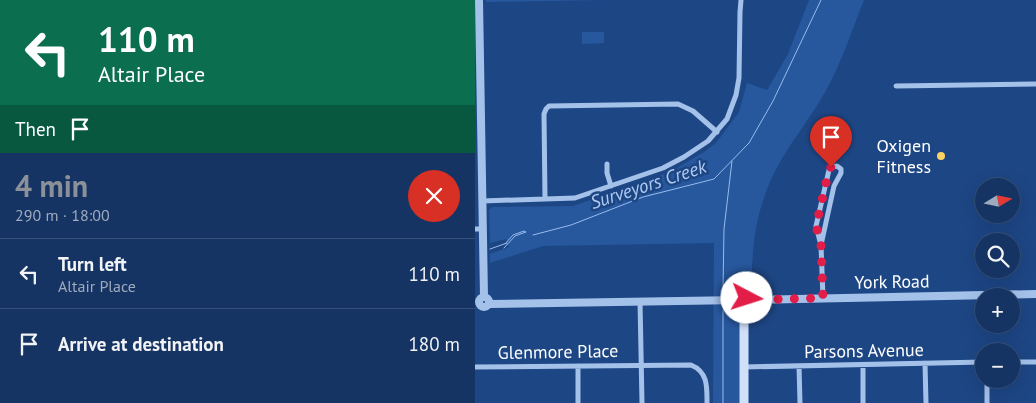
<!DOCTYPE html>
<html lang="en">
<head>
<meta charset="utf-8">
<style>
	:root { --surface:#163463; --page:#1f3c69; --text:#f1f3f6; --muted:#9eaabe; --line:#354f78; --accent:#8c9099 }
	body { margin:0; font-family:"PT Sans",sans-serif; background:var(--page); color:var(--text); height:100vh; display:flex; flex-direction:column; font-size:19px; white-space:nowrap }
	* { box-sizing:border-box; margin:0 }
	p { font-size:16px; color:var(--muted) }
	.icon { flex:none; width:28px; height:28px; fill:none; stroke:currentColor; stroke-width:2; stroke-linecap:round; stroke-linejoin:round }
	.map { position:relative; flex:1; overflow:hidden }
	.sheet { display:flex; flex-direction:column; background:var(--surface); width:475px }
	.sheet>* { flex:none }
	.hud { background:#0b6e4f; color:#fff; overflow:hidden }
	.needle { width:32px; rotate:80deg }
	.fabs { position:absolute; left:500px; top:178px; display:grid; gap:10px }
	.fabs a { display:grid; place-items:center; width:45px; height:45px; border-radius:50%; background:var(--surface); box-shadow:0 5px 20px #0002,0 0 0 1px var(--line); font-size:25px }
	.pin { position:absolute; display:grid; place-items:center; width:42px; height:42px; color:#fff; margin:-51px -21px; border-radius:50% 50% 50% 0; rotate:-45deg; box-shadow:0 0 5px #0007 }
	.pin .icon { rotate:45deg }
	.me { position:absolute; width:55px; margin:-28px; rotate:95deg; stroke-linejoin:round; filter:drop-shadow(0 0 4px #0008) }
	.turn { display:flex; align-items:center; gap:18px; height:105px; padding:0 15px; font-size:22px }
	.turn .icon { width:65px; height:65px; stroke-width:2.5 }
	.turn b { display:block; font-size:35px; line-height:42px }
	.then { display:flex; align-items:center; height:48px; padding:0 15px; background:#0003; gap:10px; font-size:19px }
	.round { display:grid; place-items:center; flex:none; width:52px; height:52px; border-radius:26px; background:var(--page) }
	.headline { display:flex; align-items:center; justify-content:space-between; height:85px; padding:0 15px }
	h1 { font-size:30px; font-weight:700; line-height:38px; color:var(--accent) }
	ul { padding:0; list-style:none }
	li { display:flex; align-items:center; gap:15px; height:70px; padding:0 15px; border-top:1px solid var(--line) }
	li div { flex:1 }
	li b { display:block; font-size:19px }
	li em { font-style:normal }
	main { display:flex; flex:1; min-height:0 }
	.map>svg:first-child { display:block }
	.green { fill:#27579d }
	.lines { fill:none; stroke-linecap:round; stroke-linejoin:round }
	.stream { stroke:#98bcec; stroke-width:1 }
	.minor { stroke:#a4c1ea; stroke-width:5 }
	.tertiary { stroke:#a4c1ea; stroke-width:8 }
	.secondary { stroke:#d0e0f8; stroke-width:9 }
	.route { stroke:#e11d48; stroke-width:9; stroke-dasharray:0 16.2 }
	.poi-dot { fill:#fad463; stroke:#1d4684; stroke-width:2 }
	.labels { text-anchor:middle; stroke-width:5; stroke-linejoin:round; paint-order:stroke }
	.poi-label { font-size:18px; fill:#fff; stroke:#1d4684; text-anchor:end }
	.street-label { font-size:18px; fill:#fff; stroke:#1d4684 }
	.water-label { font-size:19px; font-style:italic; fill:#b0cbf2; stroke:#1d4684 }
</style>
</head>
<body>
<main>
<section class="sheet">
<div class="hud">
<div class="turn"><svg class="icon" aria-label="left" viewBox="0 0 24 24"><path d="M17 20v-9H6M10 6l-5 5 5 5"/></svg><div><b>110 m</b>Altair Place</div></div>
<div class="then">Then<svg class="icon" aria-label="arrive" viewBox="0 0 24 24"><path d="M6 21V4h12l-3 4 3 4H6"/></svg></div>
</div>
<div class="headline"><div><h1>4 min</h1><p>290 m · 18:00</p></div><a class="round" style="background:#d93025;color:#fff"><svg class="icon" aria-label="close" viewBox="0 0 24 24"><path d="M6 6l12 12M18 6L6 18"/></svg></a></div>
<ul>
<li><svg class="icon" aria-label="left" viewBox="0 0 24 24"><path d="M17 20v-9H6M10 6l-5 5 5 5"/></svg><div><b>Turn left</b><p>Altair Place</p></div><em>110 m</em></li>
<li><svg class="icon" aria-label="arrive" viewBox="0 0 24 24"><path d="M6 21V4h12l-3 4 3 4H6"/></svg><div><b>Arrive at destination</b></div><em>180 m</em></li>
</ul>
</section>
<div class="map">
<svg width="561" height="403" viewBox="0 0 561 403">
	<rect width="100%" height="100%" fill="#1d4684"/>
	<path class="green" d="M 11,0 L 129,0 L 11,2 Z
		M 334,0 L 389,0 C 378,28 368,58 354,85 C 334,123 302,156 289,198 C 278,228 277,261 276,292 L 265,293 L 265,403 L 238,403 L 239,243 L 68,246 L 15,263 L 15,254 L 34,247 L 31,239 L 15,243 L 14,210 L 17,207 L 98,206 L 195,172 L 229,152 L 241,143 L 264,112 L 272,83 L 292,90 L 313,54 Z
		M 107,32 L 129,32 L 129,43 L 107,44 Z"/>
	<g class="lines">
		<path class="stream" d="M 58,235 L 96,225 L 168,197 L 239,179 L 274,143 L 298,101 L 346,0
			M 29,248 L 40,236 L 51,232 L 49,231 L 38,235 L 30,244
			M 15,249 L 32,243
			M 248,290 L 249,229 L 257,161
			M 248,403 L 248,311"/>
		<path class="minor" d="M 421,86 L 561,84
			M 132,164 L 132,173 L 136,186
			M 70,199 L 69,114 L 71,109 L 74,106 L 203,104 L 218,111 L 242,132
			M 7,201 L 100,198 L 188,168 L 209,157 L 233,141 L 252,119 L 261,95 L 264,78 L 265,12 L 266,0
			M 0,229 L 8,229
			M 346,245 L 341,226 L 354,170 L 356,167 L 362,166 L 366,169 L 366,173 L 359,186 L 346,245 L 348,298
			M 165,301 L 167,403
			M 536,362 L 561,362
			M 450,363 L 451,403
			M 388,365 L 388,403
			M 103,366 L 103,403
			M 324,366 L 325,403
			M 0,367 L 216,365 C 233,372 232,387 232,403
			M 269,367 L 509,362
			M 512,379 L 512,403"/>
		<path class="tertiary" d="M 4,0 L 9,297
			M4 302a5 5 0 1 1 10 0a5 5 0 1 1-10 0Z
			M 273,300 L 561,294
			M 14,304 L 266,300"/>
		<path class="secondary" d="M 269,304 L 269,403"/>
	</g>
	<g class="lines">
		<path class="route" d="M 272,298 L 273,300 L 348,298 L 346,245 L 341,226 L 354,170 L 356,167"/>
	</g>
	<circle class="poi-dot" cx="466" cy="156" r="5"/>
	<g class="labels">
		<g class="poi-label">
			<text x="456" y="152">Oxigen<tspan x="456" dy="21">Fitness</tspan></text>
		</g>
		<g class="street-label">
			<text transform="translate(417 282) rotate(-1)" y="6">York Road</text>
			<text transform="translate(389 351) rotate(-1)" y="6">Parsons Avenue</text>
			<text transform="translate(83 352) rotate(-1)" y="6">Glenmore Place</text>
		</g>
		<g class="water-label">
			<text transform="translate(173 184) rotate(-18)" y="7">Surveyors Creek</text>
		</g>
	</g>
</svg>
<div class="fabs">
<a><svg class="needle" viewBox="-14 -14 28 28"><path d="M0-13l5 13h-10z" fill="#e53935"/><path d="M0 13l5-13h-10z" fill="#9eaabe"/></svg></a>
<a><svg class="icon" aria-label="search" viewBox="0 0 24 24"><circle cx="10" cy="10" r="6"/><path d="M15 15l6 6"/></svg></a>
<a>+</a>
<a>−</a>
</div>
<div class="pin" style="left:356px;top:167px;background:#d93025"><svg class="icon" aria-label="arrive" viewBox="0 0 24 24"><path d="M6 21V4h12l-3 4 3 4H6"/></svg></div>
<svg class="me" style="left:272px;top:298px" viewBox="-20 -20 40 40"><circle r="19" fill="#fff"/><path d="M0-13L10 11 0 6-10 11z" fill="#e11d48"/></svg>
</div>
</main>
</body>
</html>
